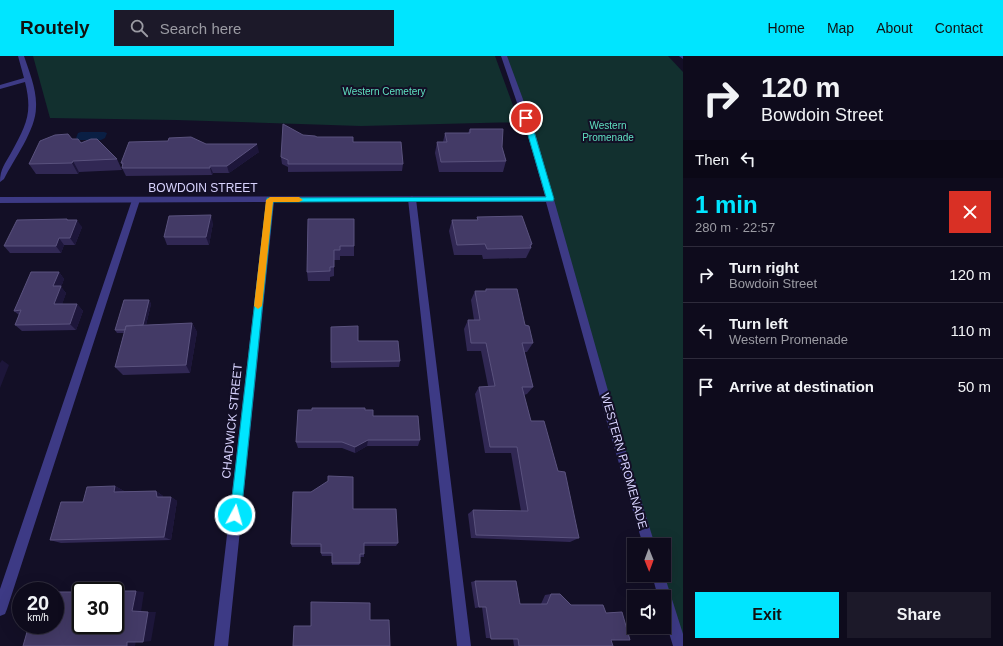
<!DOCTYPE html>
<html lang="en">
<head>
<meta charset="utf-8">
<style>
	:root { --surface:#0e0b1c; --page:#1c1929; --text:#f1f3f6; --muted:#9b9ba3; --line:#2e2b3b; --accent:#00e5ff }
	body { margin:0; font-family:Arial,sans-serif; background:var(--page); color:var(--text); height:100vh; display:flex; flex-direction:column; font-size:15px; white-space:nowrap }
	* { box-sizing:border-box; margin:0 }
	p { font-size:13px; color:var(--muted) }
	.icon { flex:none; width:22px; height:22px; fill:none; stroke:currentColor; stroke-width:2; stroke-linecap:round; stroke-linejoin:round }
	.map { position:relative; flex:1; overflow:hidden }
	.drawer { display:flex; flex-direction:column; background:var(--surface); width:320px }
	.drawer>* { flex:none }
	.guide { background:#0e0b1c; color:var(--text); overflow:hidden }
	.needle { width:26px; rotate:179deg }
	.tools { position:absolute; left:627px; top:482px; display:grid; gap:8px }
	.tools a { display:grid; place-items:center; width:44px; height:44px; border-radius:0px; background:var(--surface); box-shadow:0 4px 16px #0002,0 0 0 1px var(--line); font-size:20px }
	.speed { position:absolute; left:12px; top:526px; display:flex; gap:8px; font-size:20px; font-weight:700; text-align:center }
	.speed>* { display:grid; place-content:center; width:52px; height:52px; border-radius:50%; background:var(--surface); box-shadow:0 4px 16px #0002,0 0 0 1px var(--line); line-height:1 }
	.speed small { font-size:10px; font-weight:400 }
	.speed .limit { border:2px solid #111; border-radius:6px; background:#fff; color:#111 }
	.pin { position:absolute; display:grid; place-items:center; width:34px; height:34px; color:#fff; margin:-17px; border:2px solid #fff; border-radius:50%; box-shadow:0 1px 4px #0007 }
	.me { position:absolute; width:44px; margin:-22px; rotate:6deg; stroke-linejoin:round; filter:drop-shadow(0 0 3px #0008) }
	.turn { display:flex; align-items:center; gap:14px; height:84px; padding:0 12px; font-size:18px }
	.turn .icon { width:52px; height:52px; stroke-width:2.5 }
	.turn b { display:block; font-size:28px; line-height:34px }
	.then { display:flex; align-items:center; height:38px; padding:0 12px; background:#0003; gap:8px; font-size:15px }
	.round { display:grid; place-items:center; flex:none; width:42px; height:42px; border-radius:0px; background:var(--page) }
	.head { display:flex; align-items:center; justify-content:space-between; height:68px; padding:0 12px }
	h1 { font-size:24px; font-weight:700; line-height:30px; color:var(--accent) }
	.button { display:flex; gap:8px; margin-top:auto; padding:8px 12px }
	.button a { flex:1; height:46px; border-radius:0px; background:var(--accent); color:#111; font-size:16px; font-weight:700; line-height:46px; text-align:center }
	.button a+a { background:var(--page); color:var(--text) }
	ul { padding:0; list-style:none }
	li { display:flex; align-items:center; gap:12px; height:56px; padding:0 12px; border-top:1px solid var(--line) }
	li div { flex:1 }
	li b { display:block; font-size:15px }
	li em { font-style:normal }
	header { display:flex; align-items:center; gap:24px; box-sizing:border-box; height:56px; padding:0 20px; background:var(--accent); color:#111 }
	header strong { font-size:19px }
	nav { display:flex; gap:22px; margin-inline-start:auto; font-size:14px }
	.search { width:280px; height:36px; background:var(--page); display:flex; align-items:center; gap:10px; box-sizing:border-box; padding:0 14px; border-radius:0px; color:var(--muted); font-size:15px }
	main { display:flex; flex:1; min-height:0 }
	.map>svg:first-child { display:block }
	.green { fill:#12302f }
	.water { fill:#0a1f44 }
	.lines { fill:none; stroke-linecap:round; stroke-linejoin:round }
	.service { fill:#3d3a85; fill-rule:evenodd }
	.minor { fill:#3d3a85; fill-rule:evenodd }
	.wall { fill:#312854 }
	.shaded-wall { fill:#1d163a }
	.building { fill:#433a66; stroke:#5a527e }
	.route { fill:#00e5ff; stroke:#0095a6 }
	.slow { fill:#f59e0b }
	.labels { text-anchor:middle; stroke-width:4; stroke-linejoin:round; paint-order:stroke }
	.far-park-label { font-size:10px; fill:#5fe0c0; stroke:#130f26 }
	.street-label { font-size:12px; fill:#d9d4ff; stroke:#130f26 }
</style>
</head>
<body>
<header>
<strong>Routely</strong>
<div class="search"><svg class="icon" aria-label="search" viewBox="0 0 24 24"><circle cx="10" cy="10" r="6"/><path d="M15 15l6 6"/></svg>Search here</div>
<nav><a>Home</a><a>Map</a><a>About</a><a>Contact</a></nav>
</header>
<main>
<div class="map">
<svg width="683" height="590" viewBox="0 0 683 590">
	<rect width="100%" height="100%" fill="#130f26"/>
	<path class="green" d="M 33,0 L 495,0 L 519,66 L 361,70 L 176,64 L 50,62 Z
		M 504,0 L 668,0 L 683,16 L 683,590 L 664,519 L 664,489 L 649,489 L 552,149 Z"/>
	<path class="water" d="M 81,76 L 104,76 L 107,77 L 105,82 L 101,84 L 78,84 L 76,82 L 78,77 Z"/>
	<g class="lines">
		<path class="service" d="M 412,140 L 416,143 L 471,590 L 457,590 L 408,143 Z
			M 136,141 L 140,144 L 7,553 L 5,558 L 0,560 L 0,533 L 132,144 Z"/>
		<path class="minor" d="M 18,0 L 24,0 C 29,15 37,34 36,51 C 36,74 14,103 4,123 L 0,126 C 0,113 5,108 11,97 C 26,69 33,58 25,26 L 0,33 L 0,29 L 24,22 Z
			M 501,0 L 507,0 L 534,73 L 618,370 L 655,489 L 643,489 L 608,370 L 546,146 L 274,146 L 228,590 L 214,590 L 266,146 L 0,147 L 0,141 L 545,140 L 526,73 Z
			M 679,0 L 683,0 L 683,3 Z
			M 664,518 L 683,578 L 683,590 L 673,590 L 664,560 L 664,541 L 658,541 L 652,519 Z"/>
	</g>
	<path class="wall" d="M 470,73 L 502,91 L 506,105 L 503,116 L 439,116 L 435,97 L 437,86 L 443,86 L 445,77 L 468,77 Z
		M 303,79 L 353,86 L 403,108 L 402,115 L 288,116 L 288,111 L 282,108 L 281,101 Z
		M 72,83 L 117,103 L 122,114 L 79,116 L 78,118 L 36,118 L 29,108 Z
		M 206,88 L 259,96 L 229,117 L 213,117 L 212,119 L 126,120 L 122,112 L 123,110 L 121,107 Z
		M 477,161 L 532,188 L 531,191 L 531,192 L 526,202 L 483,203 L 482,199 L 454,199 L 449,175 L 452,164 L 477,164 Z
		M 67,163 L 68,164 L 82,171 L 75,189 L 64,189 L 61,197 L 10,197 L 4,190 Z
		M 308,163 L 354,190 L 354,200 L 340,200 L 340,204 L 334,204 L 334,220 L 330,221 L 330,225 L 308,225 L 307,216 Z
		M 213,167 L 209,189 L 167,189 L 164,181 Z
		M 59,216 L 64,223 L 61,231 L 66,237 L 62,248 L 77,248 L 83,255 L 76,274 L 22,275 L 15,269 L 19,259 L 14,255 Z
		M 486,233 L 525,269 L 533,287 L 527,296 L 524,296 L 533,331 L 527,338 L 524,339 L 531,365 L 558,415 L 579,482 L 570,486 L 471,482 L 468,458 L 473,454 L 521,455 L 511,397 L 485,397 L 475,338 L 479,331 L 488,330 L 481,295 L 467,295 L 464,273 L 468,264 L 474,264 L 471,244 L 475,235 L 485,235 Z
		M 149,244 L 151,248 L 146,269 L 192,267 L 197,276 L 190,317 L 123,319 L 115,311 L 124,277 L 117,277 L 115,274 Z
		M 331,271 L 400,305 L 399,311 L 331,312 Z
		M 365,354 L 373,360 L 420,384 L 418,390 L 367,390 L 355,397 L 342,392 L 298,392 L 296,386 Z
		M 115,430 L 124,435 L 156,435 L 163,440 L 163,441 L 171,441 L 177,445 L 171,484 L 61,487 L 50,484 Z
		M 353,453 L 398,487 L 396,490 L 364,490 L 364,501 L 360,501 L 360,507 L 359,509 L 332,509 L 332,500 L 322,500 L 321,497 L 321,491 L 292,491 L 291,488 Z
		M 475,525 L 520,548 L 541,548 L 545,539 L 551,538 L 571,549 L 611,584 L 613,590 L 514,590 L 513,583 L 486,582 L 482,551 L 475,552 L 471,526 Z"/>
	<path class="shaded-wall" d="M 257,88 L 259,96 L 229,117 L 227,110 Z
		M 73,105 L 79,116 L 78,118 L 72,107 Z
		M 210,110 L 213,117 L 212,119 L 210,112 Z
		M 211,159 L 213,167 L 209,189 L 206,181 Z
		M 77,164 L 82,171 L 75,189 L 70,182 Z
		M 59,182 L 64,189 L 61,197 L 56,190 Z
		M 59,216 L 64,223 L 61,231 L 66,237 L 60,255 L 54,248 L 53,230 Z
		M 149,244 L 151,248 L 144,277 L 142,274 Z
		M 77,248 L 83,255 L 76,274 L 70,268 Z
		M 192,267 L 197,276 L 190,317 L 186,309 Z
		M 2,304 L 9,309 L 0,332 L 0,307 Z
		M 368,384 L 367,390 L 355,397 L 355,391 Z
		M 115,430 L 124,435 L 114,436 Z
		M 156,435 L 163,440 L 164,446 L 157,441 Z
		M 171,441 L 177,445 L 171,484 L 164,481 Z
		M 136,535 L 144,536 L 141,556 L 132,555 Z
		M 148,556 L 156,556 L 151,585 L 143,586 Z
		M 136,585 L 135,590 L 127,590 L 127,586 Z"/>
	<path class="building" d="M 283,68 L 303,79 L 315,80 L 317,81 L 353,81 L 353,86 L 401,86 L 403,108 L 288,108 L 288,104 L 281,101 Z
		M 470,73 L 503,73 L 502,91 L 506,105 L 441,106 L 437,86 L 447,86 L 445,77 L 470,77 Z
		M 68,78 L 72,83 L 78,83 L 81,87 L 91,83 L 97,83 L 117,103 L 73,105 L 72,107 L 29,108 L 40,85 L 55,79 Z
		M 191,81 L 206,88 L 257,88 L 227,110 L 210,110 L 210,112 L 122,112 L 123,107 L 121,107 L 129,86 L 168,85 L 169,82 Z
		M 211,159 L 206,181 L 164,181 L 169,160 Z
		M 522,160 L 532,188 L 530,189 L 531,192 L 487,193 L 485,188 L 457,189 L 452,164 L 478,164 L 477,161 Z
		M 67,163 L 67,164 L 77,164 L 70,182 L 59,182 L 56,190 L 4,190 L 17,164 Z
		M 308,163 L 354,163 L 354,190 L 340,190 L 340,194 L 334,194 L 334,211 L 330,211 L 330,215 L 307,216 Z
		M 31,216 L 59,216 L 53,230 L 61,230 L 54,248 L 77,248 L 70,268 L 15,269 L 21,254 L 14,255 Z
		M 486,233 L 517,233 L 525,269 L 529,270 L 533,287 L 522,287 L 533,331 L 522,331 L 531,365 L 544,365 L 558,415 L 565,416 L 579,482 L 476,479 L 473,454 L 528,455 L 517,391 L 490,391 L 479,331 L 495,330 L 486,287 L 471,287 L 468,264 L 480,264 L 475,235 L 486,235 Z
		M 124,244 L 149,244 L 143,269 L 126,270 L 125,274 L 115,274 Z
		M 192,267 L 186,309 L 115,311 L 126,270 Z
		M 358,270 L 358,285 L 398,285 L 400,305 L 331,306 L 331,271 Z
		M 312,352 L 365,352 L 365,354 L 373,354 L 373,360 L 418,360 L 420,384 L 368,384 L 355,391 L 342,386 L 296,386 L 298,354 L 312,354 Z
		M 328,420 L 353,421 L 353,453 L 396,453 L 398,487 L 364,487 L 364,498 L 360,498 L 360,507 L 332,507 L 332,497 L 321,497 L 321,488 L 291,488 L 293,436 L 311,436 L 328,425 Z
		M 115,430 L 114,436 L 156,435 L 157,441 L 171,441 L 164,481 L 50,484 L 61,446 L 83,446 L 87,431 Z
		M 475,525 L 516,525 L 520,548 L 547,548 L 551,538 L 560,538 L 571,549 L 603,549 L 606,557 L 622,556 L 630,584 L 611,584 L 613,590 L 519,590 L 518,583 L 491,583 L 486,551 L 479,551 Z
		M 115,535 L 136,535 L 132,555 L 148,556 L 143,586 L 127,586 L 127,590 L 23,590 L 29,569 L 55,569 L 55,536 L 81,536 L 81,569 L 115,569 Z
		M 311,546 L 370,547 L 370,564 L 389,564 L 390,590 L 293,590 L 294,570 L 311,570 Z"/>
	<path class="route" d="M 526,60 L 530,62 L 554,143 L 553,145 L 273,146 L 241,459 L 239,463 L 235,464 L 231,463 L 230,459 L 267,142 L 546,141 L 523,62 Z"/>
	<path class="slow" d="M 270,141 L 299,141 L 303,144 L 299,146 L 273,146 L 262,250 L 258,253 L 254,250 L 266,144 Z"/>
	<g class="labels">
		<g class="far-park-label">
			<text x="384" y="39">Western Cemetery</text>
			<text x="608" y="73">Western<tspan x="608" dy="12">Promenade</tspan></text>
		</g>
		<g class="street-label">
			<text x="203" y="136">BOWDOIN STREET</text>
			<text transform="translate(232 365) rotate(-84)" y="4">CHADWICK STREET</text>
			<text transform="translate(624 405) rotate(74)" y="4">WESTERN PROMENADE</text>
		</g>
	</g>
</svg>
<div class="tools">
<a><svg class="needle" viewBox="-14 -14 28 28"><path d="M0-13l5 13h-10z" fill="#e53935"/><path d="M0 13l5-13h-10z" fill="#9b9ba3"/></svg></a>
<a><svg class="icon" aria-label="sound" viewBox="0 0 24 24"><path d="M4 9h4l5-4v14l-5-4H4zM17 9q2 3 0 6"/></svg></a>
</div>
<div class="speed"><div>20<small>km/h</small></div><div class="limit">30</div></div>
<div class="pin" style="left:526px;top:62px;background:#d93025"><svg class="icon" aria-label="arrive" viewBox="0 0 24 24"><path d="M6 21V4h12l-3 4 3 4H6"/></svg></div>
<svg class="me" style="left:235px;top:459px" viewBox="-20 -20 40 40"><circle r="17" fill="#00e5ff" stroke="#fff" stroke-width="3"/><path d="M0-11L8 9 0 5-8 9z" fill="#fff"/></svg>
</div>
<section class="drawer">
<div class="guide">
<div class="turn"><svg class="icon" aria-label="right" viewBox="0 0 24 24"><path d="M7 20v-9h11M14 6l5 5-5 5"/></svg><div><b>120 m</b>Bowdoin Street</div></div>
<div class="then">Then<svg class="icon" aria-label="left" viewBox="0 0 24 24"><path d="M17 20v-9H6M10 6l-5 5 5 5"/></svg></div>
</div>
<div class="head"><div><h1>1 min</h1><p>280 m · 22:57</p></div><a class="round" style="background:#d93025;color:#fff"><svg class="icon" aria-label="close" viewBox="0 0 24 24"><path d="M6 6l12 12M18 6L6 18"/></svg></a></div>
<ul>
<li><svg class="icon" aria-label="right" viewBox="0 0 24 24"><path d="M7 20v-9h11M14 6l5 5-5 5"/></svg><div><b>Turn right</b><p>Bowdoin Street</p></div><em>120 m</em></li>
<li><svg class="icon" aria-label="left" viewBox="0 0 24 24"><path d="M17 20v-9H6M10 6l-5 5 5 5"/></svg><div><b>Turn left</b><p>Western Promenade</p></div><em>110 m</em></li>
<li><svg class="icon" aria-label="arrive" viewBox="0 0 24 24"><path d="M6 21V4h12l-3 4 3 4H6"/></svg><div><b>Arrive at destination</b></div><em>50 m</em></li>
</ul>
<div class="button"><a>Exit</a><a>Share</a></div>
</section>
</main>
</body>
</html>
